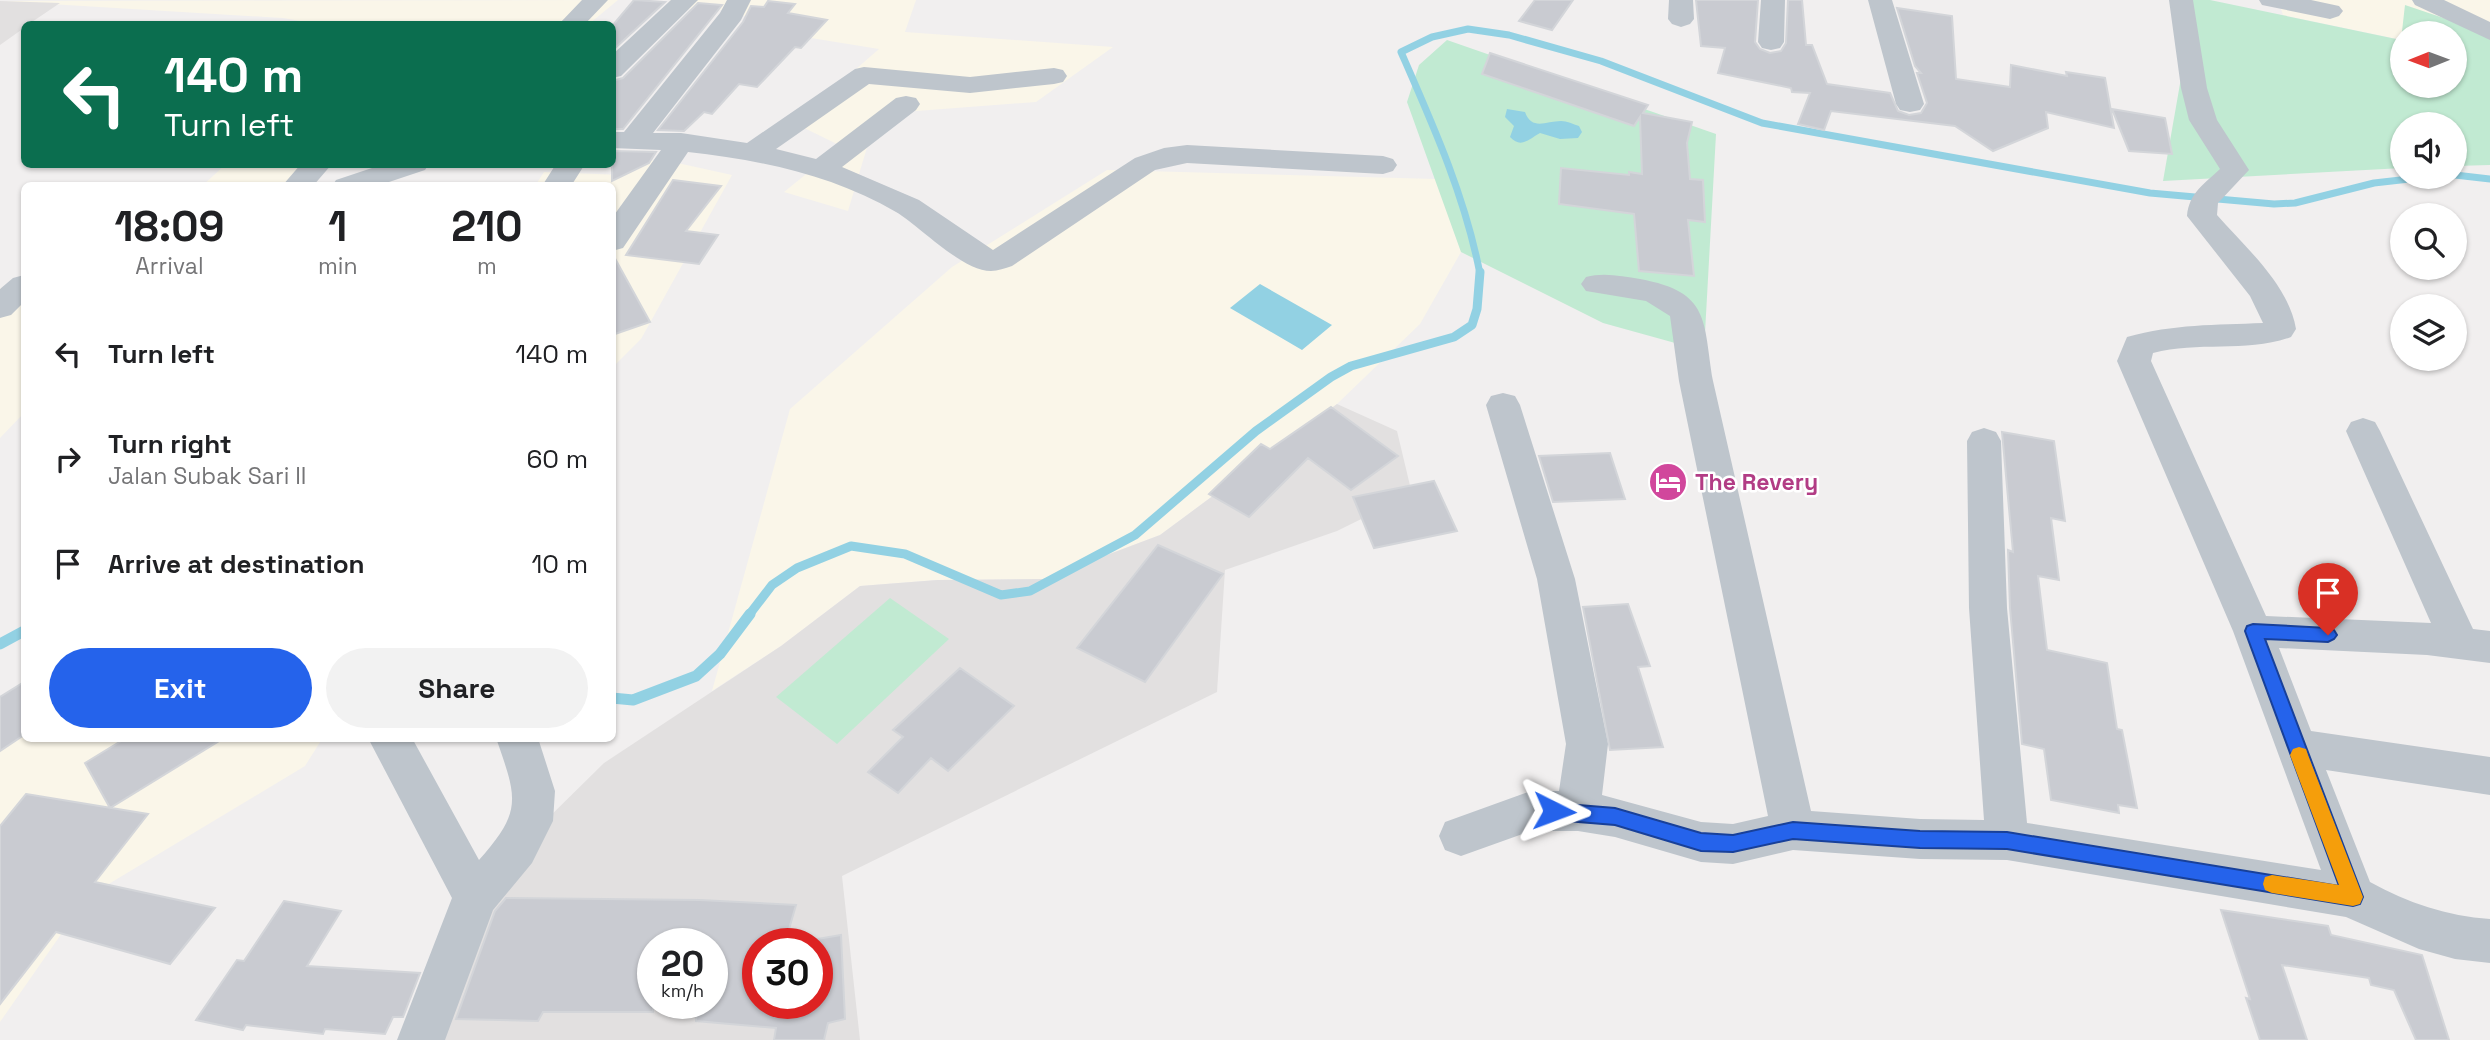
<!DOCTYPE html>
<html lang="en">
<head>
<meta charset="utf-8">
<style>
	:root { --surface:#fff; --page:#f2f2f2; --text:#202124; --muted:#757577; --accent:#2563eb }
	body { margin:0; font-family:"Space Grotesk",sans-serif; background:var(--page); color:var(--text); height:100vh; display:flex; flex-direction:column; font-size:26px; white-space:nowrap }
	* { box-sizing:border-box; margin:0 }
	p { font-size:23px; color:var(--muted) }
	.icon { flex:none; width:38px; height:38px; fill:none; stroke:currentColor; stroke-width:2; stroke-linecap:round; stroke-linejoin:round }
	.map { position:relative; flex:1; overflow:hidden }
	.details { position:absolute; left:21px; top:182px; width:595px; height:560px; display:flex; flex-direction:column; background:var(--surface); border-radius:10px; box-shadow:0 2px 5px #0004 }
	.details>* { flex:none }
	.guide { position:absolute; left:21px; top:21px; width:595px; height:147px; border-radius:10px; box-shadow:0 2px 5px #0004; background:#0b6e4f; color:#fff; overflow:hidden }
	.needle { width:46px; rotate:269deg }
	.tools { position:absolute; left:2390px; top:21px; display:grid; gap:14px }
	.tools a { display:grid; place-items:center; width:77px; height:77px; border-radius:50%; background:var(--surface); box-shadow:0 2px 5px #0004; font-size:35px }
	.speed { position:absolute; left:637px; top:928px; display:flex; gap:14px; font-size:35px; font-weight:700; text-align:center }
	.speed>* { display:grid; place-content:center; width:91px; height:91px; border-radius:50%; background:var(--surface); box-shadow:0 2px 5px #0004; line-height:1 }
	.speed small { font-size:18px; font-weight:400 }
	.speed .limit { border:10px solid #d22; background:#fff; color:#111 }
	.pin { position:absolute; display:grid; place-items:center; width:60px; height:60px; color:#fff; margin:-72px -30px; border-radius:50% 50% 50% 0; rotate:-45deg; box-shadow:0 0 7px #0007 }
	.pin .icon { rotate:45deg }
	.me { position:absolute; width:77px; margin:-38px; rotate:93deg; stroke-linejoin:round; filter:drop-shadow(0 0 5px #0008) }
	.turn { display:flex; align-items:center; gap:24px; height:147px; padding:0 28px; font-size:32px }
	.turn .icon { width:91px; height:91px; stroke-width:2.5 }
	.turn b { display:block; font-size:49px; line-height:60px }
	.eta { display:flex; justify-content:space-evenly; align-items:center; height:119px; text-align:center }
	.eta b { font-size:42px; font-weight:600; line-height:49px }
	.button { display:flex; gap:14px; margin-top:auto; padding:14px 28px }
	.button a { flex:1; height:80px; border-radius:42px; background:var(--accent); color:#fff; font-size:28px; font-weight:600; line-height:80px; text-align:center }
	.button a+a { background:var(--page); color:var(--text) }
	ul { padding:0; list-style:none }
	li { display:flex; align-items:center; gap:21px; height:105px; padding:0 28px }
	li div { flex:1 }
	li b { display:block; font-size:26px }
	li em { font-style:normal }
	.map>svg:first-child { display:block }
	.commercial { fill:#faf6e9 }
	.education { fill:#e2e0e0; fill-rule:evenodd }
	.green { fill:#c1ead2; fill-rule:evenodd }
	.water { fill:#92d1e3 }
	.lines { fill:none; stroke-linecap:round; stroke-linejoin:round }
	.stream-far2 { stroke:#92d1e3; stroke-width:7 }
	.stream-far1 { stroke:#92d1e3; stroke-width:9 }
	.stream { stroke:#92d1e3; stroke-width:11 }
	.building { fill:#c9cbd1; stroke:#d3d5d9; stroke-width:2 }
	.minor { fill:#bec5cc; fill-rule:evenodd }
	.route { fill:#2563eb; stroke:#184099; stroke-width:2 }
	.slow { fill:#f59e0b }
	.labels { text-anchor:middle; stroke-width:5; stroke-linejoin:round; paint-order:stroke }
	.hotel-label { font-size:23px; font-weight:bold; fill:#b23c85; stroke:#fff; text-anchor:start }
</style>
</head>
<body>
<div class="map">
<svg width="2490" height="1040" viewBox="0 0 2490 1040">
	<rect width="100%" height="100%" fill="#f1efef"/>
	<path class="commercial" d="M 618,0 L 589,24 L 318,24 L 283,18 L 0,1 Z
		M 671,0 L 916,0 L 905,32 L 1113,47 L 1036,102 L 877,114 L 848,211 L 784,192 L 841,146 L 794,123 L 879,49 L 811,38 L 727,10 L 664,8 Z
		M 2278,0 L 2490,0 L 2490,38 L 2405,6 L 2402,40 L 2283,15 Z
		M 632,159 L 673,162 L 732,175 L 641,339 L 613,367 L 612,186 L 535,186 L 544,172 L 623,175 Z
		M 225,165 L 307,165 L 285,185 L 202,186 Z
		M 1107,170 L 1436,179 L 1461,252 L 1420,324 L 1337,404 L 1160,535 L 1043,579 L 937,580 L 860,586 L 781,646 L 712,691 L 790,409 L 952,267 Z
		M 24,286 L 24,413 L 0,438 L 0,288 Z
		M 24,691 L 24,738 L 322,739 L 305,766 L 87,897 L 0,1022 L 0,707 Z"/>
	<path class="education" d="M 0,1 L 60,3 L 29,24 L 24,24 L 24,28 L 0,45 Z
		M 1337,404 L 1397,431 L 1412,494 L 1337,531 L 1225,570 L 1217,692 L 842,876 L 860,1040 L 413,1040 L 472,893 L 604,763 L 781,646 L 860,586 L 937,580 L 1043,579 L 1160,535 ZM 653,943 L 712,943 L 712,1003 L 653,1003 ZM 758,943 L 817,943 L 817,1003 L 758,1003 Z"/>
	<path class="green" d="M 2178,0 L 2210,0 L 2401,40 L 2405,5 L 2482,31 L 2490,38 L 2490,165 L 2455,166 L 2455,124 L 2403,124 L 2403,168 L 2163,181 L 2184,61 ZM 2403,33 L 2455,33 L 2455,86 L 2403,86 Z
		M 1447,40 L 1716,134 L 1704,351 L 1603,323 L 1461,252 L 1407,102 L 1419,65 Z
		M 890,598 L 949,639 L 837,744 L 776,697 Z"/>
	<path class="water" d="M 1507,109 L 1525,112 C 1532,131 1546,121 1561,121 C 1567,121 1573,124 1579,126 L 1582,132 L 1578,138 L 1560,139 L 1540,133 C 1529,139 1521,149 1510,137 L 1514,126 L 1505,117 Z
		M 1260,284 L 1332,325 L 1302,350 L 1230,308 Z"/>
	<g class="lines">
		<path class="stream-far2" d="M 2455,175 L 2490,179
			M 1480,274 C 1465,196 1433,125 1401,52 L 1432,37 L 1468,29 L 1509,35 L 1601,61 L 1762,123 L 2150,193 L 2274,204 L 2295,203 L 2374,183 L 2427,177"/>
		<path class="stream-far1" d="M 749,615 L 772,585 L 797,568 L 851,546 L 905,554 L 1001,595 L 1030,591 L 1135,535 L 1256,431 L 1331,377 L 1351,366 L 1454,337 L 1472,325 L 1477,309 L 1480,272"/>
		<path class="stream" d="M 0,644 L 24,631
			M 612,698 L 633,700 L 696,676 L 720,654 L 750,614"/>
	</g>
	<path class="building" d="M 634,0 L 665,2 L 612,51 L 612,26 Z
		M 1535,0 L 1573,0 L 1552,30 L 1519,21 Z
		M 1696,0 L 1758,0 L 1755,42 L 1760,49 L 1770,53 L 1781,51 L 1786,43 L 1788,0 L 1802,0 L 1806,45 L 1812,45 L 1827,84 L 1890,93 L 1898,111 L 1909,115 L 1921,113 L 1927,103 L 1917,73 L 1921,73 L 1915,66 L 1897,8 L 1952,16 L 1956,79 L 2010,87 L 2011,65 L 2067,76 L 2066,72 L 2105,78 L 2114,128 L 2046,112 L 2048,128 L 1993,151 L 1955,126 L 1831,111 L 1824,130 L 1798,124 L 1810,93 L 1792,92 L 1791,88 L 1718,73 L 1725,48 L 1701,46 Z
		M 768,1 L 795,4 L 788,13 L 827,20 L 801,48 L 795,47 L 757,87 L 739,84 L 712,114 L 704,112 L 684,131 L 658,130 L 743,22 L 751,6 L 764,7 Z
		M 698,3 L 722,5 L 623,129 L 612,129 L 612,81 L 623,78 Z
		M 1490,53 L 1648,105 L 1643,113 L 1692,122 L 1687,143 L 1690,179 L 1703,180 L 1705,222 L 1688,220 L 1694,276 L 1639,271 L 1634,214 L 1559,204 L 1561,168 L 1629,175 L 1629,172 L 1642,174 L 1640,117 L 1634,126 L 1482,74 Z
		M 2112,109 L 2165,118 L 2172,154 L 2129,151 Z
		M 612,151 L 656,152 L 649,163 L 612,181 Z
		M 673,180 L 721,186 L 686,231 L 718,235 L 699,264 L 626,255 Z
		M 612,253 L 650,322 L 612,335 Z
		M 1331,407 L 1398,456 L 1351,490 L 1308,458 L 1249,517 L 1209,494 L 1261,444 L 1270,449 Z
		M 2002,432 L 2054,441 L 2065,521 L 2051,518 L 2059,580 L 2038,576 L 2047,650 L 2107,663 L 2117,729 L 2122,730 L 2137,808 L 2118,805 L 2119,813 L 2051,800 L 2044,749 L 2022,744 L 2010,608 L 2008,550 L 2013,552 Z
		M 1610,453 L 1625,499 L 1553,502 L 1539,456 Z
		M 1434,481 L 1457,531 L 1374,548 L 1353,497 Z
		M 1158,545 L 1223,574 L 1145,682 L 1077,648 Z
		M 1628,604 L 1650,666 L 1638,667 L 1663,747 L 1610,750 L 1583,607 Z
		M 960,668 L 1014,706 L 948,771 L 931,758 L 898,793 L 868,772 L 903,737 L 893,730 Z
		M 24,682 L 24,735 L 0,751 L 0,697 Z
		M 126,738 L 224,738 L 110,808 L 85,763 Z
		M 26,794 L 148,814 L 95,882 L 215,908 L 170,964 L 56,932 L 0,1004 L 0,826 Z
		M 506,898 L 700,900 L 796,905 L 785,943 L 758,943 L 758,1003 L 817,1003 L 817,939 L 841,935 L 845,1019 L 828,1023 L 824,1040 L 774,1040 L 776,1028 L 696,1021 L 697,1003 L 712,1003 L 712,943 L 653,943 L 653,1012 L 543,1012 L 538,1021 L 456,1019 L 495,911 Z
		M 284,901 L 341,911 L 307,966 L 420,973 L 403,1017 L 393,1017 L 385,1034 L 325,1029 L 323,1034 L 246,1025 L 243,1030 L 196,1020 L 237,960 L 244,961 Z
		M 2221,910 L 2328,926 L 2331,935 L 2422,955 L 2449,1040 L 2416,1040 L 2394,990 L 2371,985 L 2369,978 L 2282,965 L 2307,1040 L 2260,1040 L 2246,998 L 2250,999 Z"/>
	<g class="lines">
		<path class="minor" d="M 582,0 L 608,0 L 585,24 L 559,24 Z
			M 671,0 L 698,0 L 621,76 L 612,78 L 612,55 Z
			M 727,0 L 751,0 L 741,20 L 653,133 L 681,133 L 747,143 L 855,69 L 864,67 L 970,77 L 1054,68 L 1063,70 L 1067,76 L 1063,82 L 1054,84 L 970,93 L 869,84 L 776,149 L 816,159 L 896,98 L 906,96 L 916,98 L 920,104 L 916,110 L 842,167 L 919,200 L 993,250 L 1135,158 L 1164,148 L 1187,145 L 1383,156 L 1393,159 L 1397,165 L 1393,171 L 1383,174 L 1187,163 L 1155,170 L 1012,266 C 1005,268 998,271 991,271 C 962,271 921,227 896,212 C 833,175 760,160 688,152 L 623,248 L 612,251 L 612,218 L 661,150 L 612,148 L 612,132 L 624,132 L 720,13 Z
			M 1669,0 L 1693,0 L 1694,19 L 1690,24 L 1681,27 L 1672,24 L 1668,19 Z
			M 1761,0 L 1785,0 L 1784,42 L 1780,48 L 1771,50 L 1762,48 L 1758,42 Z
			M 1868,0 L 1892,0 L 1924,104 L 1920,110 L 1910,112 L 1900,110 L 1896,104 Z
			M 2169,0 L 2193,0 L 2207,88 L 2217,120 L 2249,170 L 2218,203 L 2217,215 C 2245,247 2289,285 2296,329 L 2291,337 C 2247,353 2199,341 2153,353 L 2151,361 L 2266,616 L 2431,623 L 2346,431 L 2351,422 L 2363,418 L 2375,422 L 2380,431 L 2473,629 L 2490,631 L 2490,663 L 2427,655 L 2279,648 L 2311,731 L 2490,757 L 2490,795 L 2326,770 L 2370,882 C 2408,903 2447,916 2490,919 L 2490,963 L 2455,959 L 2419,949 L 2346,917 L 2007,860 L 1920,859 L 1793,850 L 1733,864 L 1701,862 L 1615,837 L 1578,831 L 1531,831 L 1461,856 L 1445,850 L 1439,836 L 1445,822 L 1531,791 L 1559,791 L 1566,744 L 1537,579 L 1486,405 L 1491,396 L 1503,393 L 1515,396 L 1520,405 L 1575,579 L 1608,744 L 1602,795 L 1701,822 L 1733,824 L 1768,816 L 1679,381 L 1670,316 L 1646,301 L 1586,291 L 1581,284 L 1586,277 C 1603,272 1622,276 1640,279 C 1711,292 1703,321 1713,381 L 1811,811 L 1920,819 L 1984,820 L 1969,608 L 1967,441 L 1972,432 L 1984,428 L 1996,432 L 2001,441 L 2007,608 L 2027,823 L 2321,870 L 2233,631 L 2117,361 L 2127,337 C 2174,324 2215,325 2263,323 L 2250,296 L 2187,216 C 2189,193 2204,184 2220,169 L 2189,120 L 2181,88 Z
			M 2259,0 L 2311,0 L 2339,6 L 2343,11 L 2339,16 L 2330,19 L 2262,5 Z
			M 2412,0 L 2444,0 L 2490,22 L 2490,40 L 2415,5 Z
			M 301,164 L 332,164 L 313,186 L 282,186 Z
			M 384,164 L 429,164 L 425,170 L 377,186 L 332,186 L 336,180 Z
			M 556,164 L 585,164 L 571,186 L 542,186 Z
			M 24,275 L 24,302 L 11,315 L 0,318 L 0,289 L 13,278 Z
			M 368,738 L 412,738 L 479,860 C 523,811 517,798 496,738 L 538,738 L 555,791 L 553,821 L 532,863 L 493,910 L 445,1040 L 397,1040 L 452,898 Z"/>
	</g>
	<path class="route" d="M 2253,624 L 2328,628 L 2334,630 L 2337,635 L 2334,639 L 2328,642 L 2265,639 L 2363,897 L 2360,904 L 2353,906 L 2007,849 L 1920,848 L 1793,839 L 1733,852 L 1701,851 L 1615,825 L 1554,820 L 1548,817 L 1545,811 L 1548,805 L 1554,803 L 1615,808 L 1701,833 L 1733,835 L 1793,822 L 1920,831 L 2007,832 L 2339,886 L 2245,631 L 2247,626 Z"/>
	<path class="slow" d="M 2299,747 L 2306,749 L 2308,755 L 2363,897 L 2360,904 L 2353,906 L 2272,893 L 2265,890 L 2263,884 L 2265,877 L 2272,875 L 2339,885 L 2290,755 L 2293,749 Z"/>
	<defs>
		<symbol id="hotel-disc" viewBox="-11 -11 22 22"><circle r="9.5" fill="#d1479c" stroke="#fff"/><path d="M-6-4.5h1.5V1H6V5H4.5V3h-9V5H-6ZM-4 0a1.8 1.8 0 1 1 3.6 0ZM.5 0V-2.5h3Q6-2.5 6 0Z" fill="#fff"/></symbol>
	</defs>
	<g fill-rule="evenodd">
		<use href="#hotel-disc" x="1646" y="460" width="44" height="44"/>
	</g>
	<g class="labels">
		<g class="hotel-label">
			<text x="1695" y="490">The Revery</text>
		</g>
	</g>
</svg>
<div class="tools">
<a><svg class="needle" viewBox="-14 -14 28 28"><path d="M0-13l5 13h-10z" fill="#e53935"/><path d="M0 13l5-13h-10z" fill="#757577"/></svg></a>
<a><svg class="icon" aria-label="sound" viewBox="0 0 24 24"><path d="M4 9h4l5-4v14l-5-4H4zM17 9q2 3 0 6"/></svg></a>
<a><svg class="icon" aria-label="search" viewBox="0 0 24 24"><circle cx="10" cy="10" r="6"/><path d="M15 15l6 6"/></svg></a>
<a><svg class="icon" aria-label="layers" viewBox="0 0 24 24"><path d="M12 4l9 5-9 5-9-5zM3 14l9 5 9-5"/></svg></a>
</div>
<div class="speed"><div>20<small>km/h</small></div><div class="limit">30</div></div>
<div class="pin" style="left:2328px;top:635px;background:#d93025"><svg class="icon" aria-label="arrive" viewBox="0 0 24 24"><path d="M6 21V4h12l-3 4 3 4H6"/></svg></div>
<svg class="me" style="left:1554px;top:811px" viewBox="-20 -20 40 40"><path d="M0-17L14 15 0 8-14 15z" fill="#2563eb" stroke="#fff" stroke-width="4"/></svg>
<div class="guide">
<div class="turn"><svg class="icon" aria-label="left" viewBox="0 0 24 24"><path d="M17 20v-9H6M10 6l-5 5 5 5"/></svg><div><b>140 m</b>Turn left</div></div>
</div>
<section class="details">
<div class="eta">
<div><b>18:09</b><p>Arrival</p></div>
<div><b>1</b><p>min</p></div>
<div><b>210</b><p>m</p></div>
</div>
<ul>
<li><svg class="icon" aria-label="left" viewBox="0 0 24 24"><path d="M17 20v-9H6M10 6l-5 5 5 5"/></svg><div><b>Turn left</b></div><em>140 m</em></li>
<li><svg class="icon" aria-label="right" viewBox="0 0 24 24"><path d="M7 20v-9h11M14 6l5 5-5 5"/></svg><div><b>Turn right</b><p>Jalan Subak Sari II</p></div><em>60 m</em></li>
<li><svg class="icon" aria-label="arrive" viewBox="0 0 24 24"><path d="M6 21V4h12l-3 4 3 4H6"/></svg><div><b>Arrive at destination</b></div><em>10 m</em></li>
</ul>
<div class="button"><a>Exit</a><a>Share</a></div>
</section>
</div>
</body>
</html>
